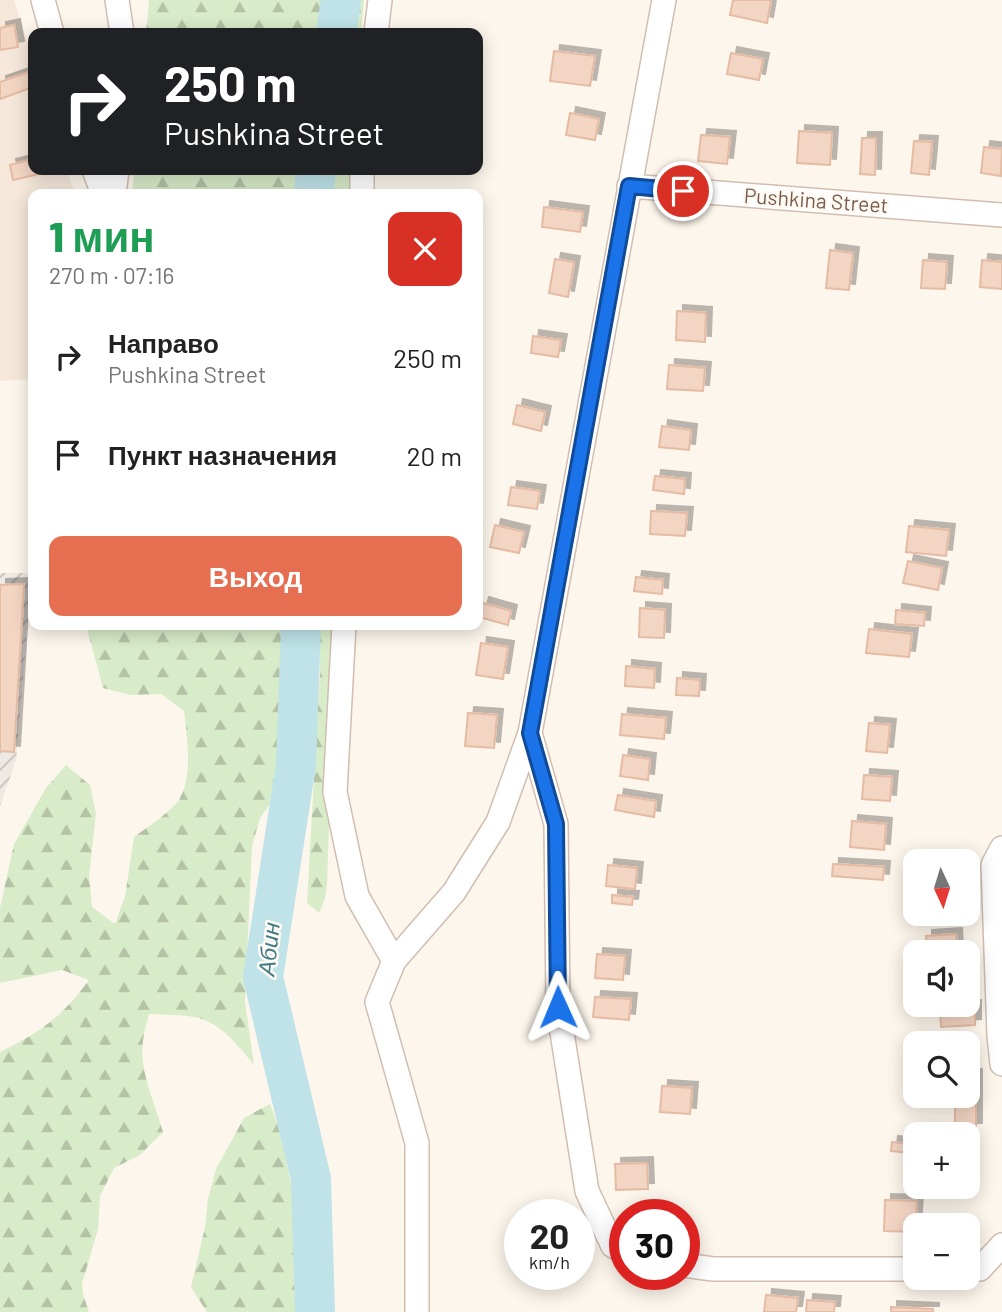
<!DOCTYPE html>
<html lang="ru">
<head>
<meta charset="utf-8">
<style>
	:root { --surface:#fff; --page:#f2f2f2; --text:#222; --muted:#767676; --accent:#e76f51 }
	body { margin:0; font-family:Barlow,sans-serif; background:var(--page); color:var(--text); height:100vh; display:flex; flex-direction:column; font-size:26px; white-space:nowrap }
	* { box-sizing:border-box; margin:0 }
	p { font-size:23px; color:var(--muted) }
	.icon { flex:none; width:38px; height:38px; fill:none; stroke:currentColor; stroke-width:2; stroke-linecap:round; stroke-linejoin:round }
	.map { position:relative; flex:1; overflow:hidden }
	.details { position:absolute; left:28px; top:189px; width:455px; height:441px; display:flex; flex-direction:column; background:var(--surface); border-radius:14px; box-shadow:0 4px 18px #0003 }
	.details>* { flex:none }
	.top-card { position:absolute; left:28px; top:28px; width:455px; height:147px; border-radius:14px; box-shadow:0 4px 18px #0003; background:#202124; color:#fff; overflow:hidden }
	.needle { width:46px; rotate:176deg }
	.controls { position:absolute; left:903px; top:849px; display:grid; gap:14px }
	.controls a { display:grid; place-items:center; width:77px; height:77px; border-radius:14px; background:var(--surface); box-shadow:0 4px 18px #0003; font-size:35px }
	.speed { position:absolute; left:504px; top:1199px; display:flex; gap:14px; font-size:35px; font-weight:700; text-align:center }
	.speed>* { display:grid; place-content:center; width:91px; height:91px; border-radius:50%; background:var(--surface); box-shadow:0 4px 18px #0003; line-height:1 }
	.speed small { font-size:18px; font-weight:400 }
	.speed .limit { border:10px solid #d22; background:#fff; color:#111 }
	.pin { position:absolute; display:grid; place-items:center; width:60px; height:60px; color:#fff; margin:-30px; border:4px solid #fff; border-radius:50%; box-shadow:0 2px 7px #0007 }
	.me { position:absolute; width:77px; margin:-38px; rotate:359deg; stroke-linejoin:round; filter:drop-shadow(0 0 5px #0008) }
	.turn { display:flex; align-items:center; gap:24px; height:147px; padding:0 21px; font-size:32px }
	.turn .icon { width:91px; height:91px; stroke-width:2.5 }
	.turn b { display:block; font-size:49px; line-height:60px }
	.round { display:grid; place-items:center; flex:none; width:74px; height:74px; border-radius:14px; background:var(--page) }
	.headline { display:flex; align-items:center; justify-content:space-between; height:119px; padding:0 21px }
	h1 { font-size:42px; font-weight:800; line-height:52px; color:#1e9e55 }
	.cta { display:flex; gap:14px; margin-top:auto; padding:14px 21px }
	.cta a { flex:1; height:80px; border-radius:14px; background:var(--accent); color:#fff; font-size:28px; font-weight:800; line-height:80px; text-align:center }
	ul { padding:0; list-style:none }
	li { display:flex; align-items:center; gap:21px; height:98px; padding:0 21px }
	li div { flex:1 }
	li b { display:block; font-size:26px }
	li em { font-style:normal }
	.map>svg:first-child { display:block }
	.residential { fill:#f5e8da }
	.industrial { fill:url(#industrial-furrows) }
	.forest { fill:url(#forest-firs) }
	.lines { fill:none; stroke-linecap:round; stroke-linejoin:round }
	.river { stroke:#bfe3e8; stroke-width:40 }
	.building { fill:#f3d5c3; stroke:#e6bba3; stroke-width:2; filter:url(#shadow) }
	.minor-casing { stroke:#d1beb0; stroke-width:26 }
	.minor { stroke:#fff; stroke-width:23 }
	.route-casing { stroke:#114b97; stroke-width:18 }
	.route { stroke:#1a73e8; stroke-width:12 }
	.labels { text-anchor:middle; stroke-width:5; stroke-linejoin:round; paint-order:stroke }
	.street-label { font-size:21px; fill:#7a5c4d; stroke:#fffaf3 }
	.water-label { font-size:23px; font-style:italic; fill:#437c86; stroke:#fffaf3 }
</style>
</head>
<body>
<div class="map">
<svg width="1002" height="1312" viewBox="0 0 1002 1312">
	<defs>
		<pattern id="industrial-furrows" width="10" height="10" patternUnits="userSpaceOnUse" patternTransform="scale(1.75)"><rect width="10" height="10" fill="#efe9e4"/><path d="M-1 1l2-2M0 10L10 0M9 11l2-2" fill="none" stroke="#c7c0bb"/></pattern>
		<pattern id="forest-firs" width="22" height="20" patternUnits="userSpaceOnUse" patternTransform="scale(1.75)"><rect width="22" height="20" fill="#d8ecc9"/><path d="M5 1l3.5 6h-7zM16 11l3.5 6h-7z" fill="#b4c2a5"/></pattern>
		<filter id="shadow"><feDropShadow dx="6" dy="-6" stdDeviation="0" flood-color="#0004"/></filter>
	</defs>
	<rect width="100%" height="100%" fill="#fdf6ec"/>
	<path class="residential" d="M 0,0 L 14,0 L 33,59 L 33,170 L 67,170 L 75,194 L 33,194 L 33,379 L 0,381 Z"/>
	<path class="industrial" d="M 0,573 L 32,573 L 16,760 L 0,806 Z"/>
	<path class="forest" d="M 149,0 L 328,0 L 325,33 L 146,33 Z
		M 354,0 L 364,0 L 361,33 L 350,33 Z
		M 134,170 L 313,170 L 311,194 L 132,194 Z
		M 333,170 L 352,170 L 351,194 L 330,194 Z
		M 86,625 L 286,625 L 278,793 L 260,818 L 252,846 L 245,1002 L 254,1065 C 240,1048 226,1029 205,1020 C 192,1014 163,1015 149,1014 C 147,1023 144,1032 143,1041 C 139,1072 155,1103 163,1132 L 140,1155 L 114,1168 L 100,1196 L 98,1229 L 82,1284 L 83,1294 L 89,1312 L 0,1312 L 0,1052 C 41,1032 62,1017 89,980 L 62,970 L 0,983 L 0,908 L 14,844 L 46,788 L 66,765 L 90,785 L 96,814 L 89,876 L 92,907 L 115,924 L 125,896 L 134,837 C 145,829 175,809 180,798 C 193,774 187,737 184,711 L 161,694 L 131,695 L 103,688 Z
		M 319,625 L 336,625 L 327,884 L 325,899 L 319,913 L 307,903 L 320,672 Z
		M 270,1104 L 280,1132 L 300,1226 L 302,1312 L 207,1312 L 191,1287 L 205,1227 L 208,1199 L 216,1169 L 244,1118 Z"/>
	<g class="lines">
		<path class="river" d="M 336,33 L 341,0
			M 314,194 L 316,170
			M 301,625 L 296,765 L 263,977 L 311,1179 L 315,1312"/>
	</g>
	<path class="building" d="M 733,0 L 771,0 L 767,23 L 730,15 Z
		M 14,25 L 18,47 L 0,50 L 0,28 Z
		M 554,51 L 595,56 L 590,86 L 550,81 Z
		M 731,53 L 763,59 L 759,80 L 727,74 Z
		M 29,72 L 33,87 L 0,99 L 0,82 Z
		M 570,113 L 599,119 L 595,140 L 566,135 Z
		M 799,131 L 832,133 L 830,165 L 797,163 Z
		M 701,135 L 730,137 L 727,164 L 698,161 Z
		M 862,138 L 876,138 L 875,175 L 860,174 Z
		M 914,141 L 932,142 L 929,175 L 911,173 Z
		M 984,147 L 1002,149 L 1001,176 L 981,173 Z
		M 33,159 L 33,170 L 38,170 L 39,174 L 13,180 L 10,165 Z
		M 544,207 L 583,212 L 580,232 L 542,227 Z
		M 830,250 L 853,253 L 849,290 L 826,288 Z
		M 555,259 L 574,262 L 568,297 L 549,293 Z
		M 923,260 L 947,262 L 945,289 L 921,288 Z
		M 982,260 L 1002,262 L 1002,289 L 980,287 Z
		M 677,311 L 706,313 L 705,342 L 676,340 Z
		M 533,336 L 561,340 L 558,357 L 531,353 Z
		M 669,365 L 705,368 L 703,391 L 667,389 Z
		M 517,405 L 545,412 L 541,431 L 513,424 Z
		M 662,426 L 691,430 L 689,450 L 659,447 Z
		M 655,476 L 685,479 L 684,494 L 653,490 Z
		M 511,487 L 540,491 L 537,509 L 508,505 Z
		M 651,511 L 687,513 L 685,536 L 650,534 Z
		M 495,525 L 524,532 L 519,553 L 490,547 Z
		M 909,526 L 949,530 L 946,556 L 906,552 Z
		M 908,561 L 942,568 L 938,590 L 903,583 Z
		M 636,577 L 663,580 L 662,594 L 634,591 Z
		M 24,584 L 14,752 L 0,751 L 0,585 Z
		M 483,603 L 511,611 L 508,625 L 479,617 Z
		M 640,608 L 665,610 L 664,638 L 639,637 Z
		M 896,610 L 925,613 L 924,626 L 895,624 Z
		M 869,629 L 912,634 L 909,657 L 866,653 Z
		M 481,643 L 508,647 L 503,679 L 476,675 Z
		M 626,666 L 655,669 L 654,688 L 625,686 Z
		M 677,678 L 700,680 L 699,696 L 676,695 Z
		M 468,713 L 497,715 L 494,748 L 465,746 Z
		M 622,714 L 666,718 L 664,739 L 620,735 Z
		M 869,723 L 890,725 L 887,753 L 866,751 Z
		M 623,755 L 650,759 L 648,780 L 620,776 Z
		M 864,775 L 892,777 L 890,801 L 862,799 Z
		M 618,795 L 656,801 L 654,817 L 615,810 Z
		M 852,821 L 886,824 L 884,850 L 850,847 Z
		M 833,864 L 884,867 L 883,880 L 832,876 Z
		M 608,865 L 637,868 L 635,889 L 606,886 Z
		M 612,895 L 633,897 L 632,905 L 612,903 Z
		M 956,934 L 957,952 L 926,952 L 926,936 Z
		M 597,954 L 625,956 L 623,980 L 595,978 Z
		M 595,997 L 631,999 L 629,1020 L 593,1017 Z
		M 975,1006 L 975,1025 L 941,1027 L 940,1008 Z
		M 968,1074 L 976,1075 L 976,1129 L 955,1129 L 955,1096 L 968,1096 Z
		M 662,1086 L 692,1088 L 690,1114 L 660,1112 Z
		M 892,1142 L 911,1144 L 911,1153 L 891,1151 Z
		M 647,1163 L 648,1189 L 616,1190 L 615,1164 Z
		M 885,1200 L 917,1201 L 915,1232 L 884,1231 Z
		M 766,1295 L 798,1298 L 796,1312 L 764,1312 Z
		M 807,1300 L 835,1302 L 834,1312 L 806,1312 Z
		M 891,1307 L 933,1309 L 933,1312 L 891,1312 Z"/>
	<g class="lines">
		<defs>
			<path id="minor" d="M 43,0 L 52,33
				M 117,0 L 122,33
				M 376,33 L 380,0
				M 94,170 L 103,194
				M 629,186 L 1002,215
				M 114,194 L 117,170
				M 362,194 L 362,170
				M 344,625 L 335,792 L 357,896 L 394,961
				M 1002,848 L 993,865 L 999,1036 L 1002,1064
				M 625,1251 L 613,1246 L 587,1191 L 558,1007 L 556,824 L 530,733 L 664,0
				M 684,1265 L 713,1269 L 915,1269
				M 968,1269 L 980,1269 L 1002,1245
				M 417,1312 L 417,1143 L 377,1002 L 394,961 L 454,892 L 498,822 L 530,733"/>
		</defs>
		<use href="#minor" class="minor-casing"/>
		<use href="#minor" class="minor"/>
	</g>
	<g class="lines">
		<defs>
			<path id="route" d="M 558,1007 L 556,824 L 530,733 L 629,186 L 683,191"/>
		</defs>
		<use href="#route" class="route-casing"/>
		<use href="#route" class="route"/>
	</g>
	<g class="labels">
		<g class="street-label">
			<text transform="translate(816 201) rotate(4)" y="7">Pushkina Street</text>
		</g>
		<g class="water-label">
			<text transform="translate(269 949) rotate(-84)" y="8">Абин</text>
		</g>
	</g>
</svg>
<div class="controls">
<a><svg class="needle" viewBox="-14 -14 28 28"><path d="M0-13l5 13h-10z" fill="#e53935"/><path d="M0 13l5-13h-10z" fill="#767676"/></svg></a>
<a><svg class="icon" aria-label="sound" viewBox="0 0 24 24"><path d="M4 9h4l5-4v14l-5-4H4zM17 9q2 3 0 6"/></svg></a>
<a><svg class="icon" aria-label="search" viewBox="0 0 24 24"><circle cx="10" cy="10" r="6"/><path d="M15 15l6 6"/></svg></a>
<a>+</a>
<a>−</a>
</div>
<div class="speed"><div>20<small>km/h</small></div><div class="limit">30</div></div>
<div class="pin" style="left:683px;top:191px;background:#d93025"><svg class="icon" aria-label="arrive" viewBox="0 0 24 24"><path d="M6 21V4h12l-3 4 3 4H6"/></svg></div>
<svg class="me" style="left:558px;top:1007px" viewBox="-20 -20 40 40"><path d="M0-17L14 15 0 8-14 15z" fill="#1a73e8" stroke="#fff" stroke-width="4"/></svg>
<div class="top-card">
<div class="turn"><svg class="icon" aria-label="right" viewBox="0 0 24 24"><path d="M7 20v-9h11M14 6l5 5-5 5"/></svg><div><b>250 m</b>Pushkina Street</div></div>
</div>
<section class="details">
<div class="headline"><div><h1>1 мин</h1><p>270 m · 07:16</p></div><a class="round" style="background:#d93025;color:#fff"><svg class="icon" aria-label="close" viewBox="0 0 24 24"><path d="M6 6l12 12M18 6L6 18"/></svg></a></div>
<ul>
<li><svg class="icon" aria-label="right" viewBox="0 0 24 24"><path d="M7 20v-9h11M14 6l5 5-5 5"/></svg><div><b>Направо</b><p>Pushkina Street</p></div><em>250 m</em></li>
<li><svg class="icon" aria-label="arrive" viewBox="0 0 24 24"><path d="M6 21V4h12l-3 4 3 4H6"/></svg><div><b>Пункт назначения</b></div><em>20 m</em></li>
</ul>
<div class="cta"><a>Выход</a></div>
</section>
</div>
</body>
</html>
